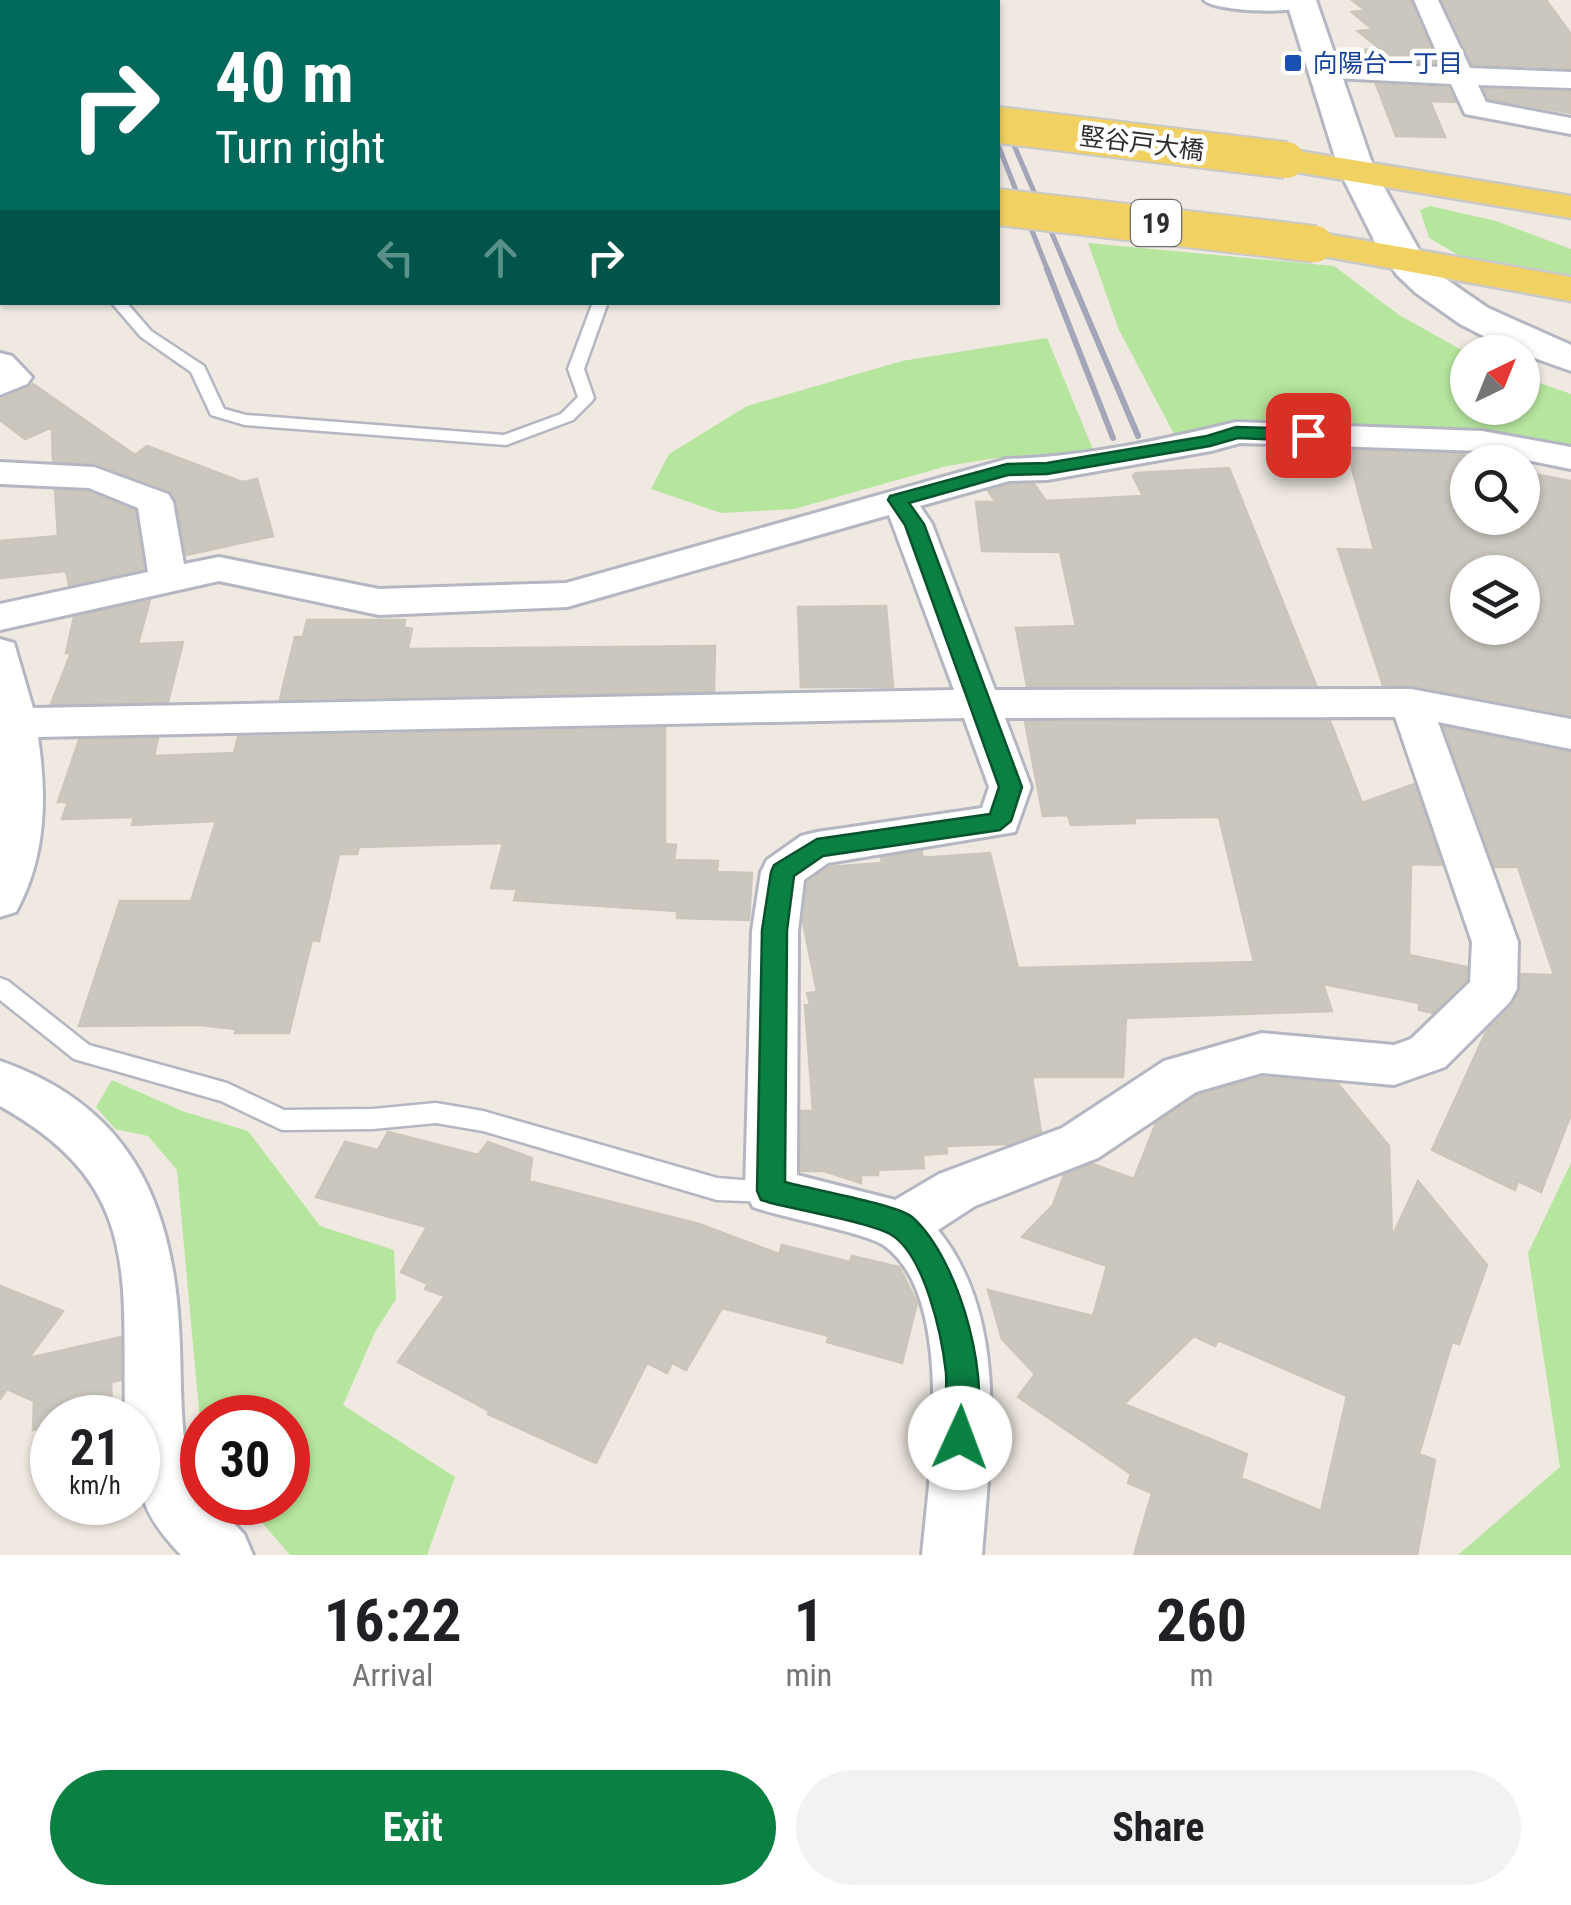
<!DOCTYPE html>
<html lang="en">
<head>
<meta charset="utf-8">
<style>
	:root { --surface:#fff; --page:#f2f2f2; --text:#202124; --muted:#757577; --accent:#0b8043 }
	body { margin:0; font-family:"Roboto Condensed","Noto Sans JP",sans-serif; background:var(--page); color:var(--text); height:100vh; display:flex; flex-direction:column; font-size:38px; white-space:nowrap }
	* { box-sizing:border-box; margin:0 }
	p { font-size:32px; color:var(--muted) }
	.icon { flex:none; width:55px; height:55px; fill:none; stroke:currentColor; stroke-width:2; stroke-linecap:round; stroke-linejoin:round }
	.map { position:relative; height:1555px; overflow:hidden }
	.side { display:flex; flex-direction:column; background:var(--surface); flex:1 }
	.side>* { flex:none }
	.hud { position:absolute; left:0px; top:0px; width:1000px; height:305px; box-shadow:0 2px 8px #0004; background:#00695c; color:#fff; overflow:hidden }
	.needle { width:65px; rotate:43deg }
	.tools { position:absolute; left:1450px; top:335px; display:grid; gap:20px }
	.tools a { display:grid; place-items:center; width:90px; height:90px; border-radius:50%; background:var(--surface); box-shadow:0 2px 8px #0004; font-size:50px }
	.speed { position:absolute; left:30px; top:1395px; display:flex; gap:20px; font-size:50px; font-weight:700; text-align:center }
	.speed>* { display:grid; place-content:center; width:130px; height:130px; border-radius:50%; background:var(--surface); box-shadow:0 2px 8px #0004; line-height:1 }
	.speed small { font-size:25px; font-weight:400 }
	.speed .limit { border:15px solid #d22; background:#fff; color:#111 }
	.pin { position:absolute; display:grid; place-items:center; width:85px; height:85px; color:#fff; margin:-42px; border-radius:20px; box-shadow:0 5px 15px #0006 }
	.me { position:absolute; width:110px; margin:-55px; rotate:2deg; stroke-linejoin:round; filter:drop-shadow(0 0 8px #0008) }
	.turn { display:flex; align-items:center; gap:35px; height:210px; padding:0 50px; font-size:45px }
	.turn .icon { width:130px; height:130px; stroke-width:2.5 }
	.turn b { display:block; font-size:70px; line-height:85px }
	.lanes { display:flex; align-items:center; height:95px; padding:0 50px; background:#0003; justify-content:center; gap:50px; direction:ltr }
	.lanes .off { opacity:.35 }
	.eta { display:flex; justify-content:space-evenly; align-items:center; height:170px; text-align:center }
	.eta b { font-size:60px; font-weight:700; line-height:70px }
	.button { display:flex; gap:20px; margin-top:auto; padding:20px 50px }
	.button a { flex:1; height:115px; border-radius:60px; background:var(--accent); color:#fff; font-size:40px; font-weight:700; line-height:115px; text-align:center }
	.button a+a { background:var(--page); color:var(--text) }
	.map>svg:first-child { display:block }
	.green { fill:#b6e59e }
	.building { fill:#cbc7bf; stroke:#cbc5ba; stroke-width:2.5; fill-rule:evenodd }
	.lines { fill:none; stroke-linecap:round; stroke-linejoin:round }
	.service-casing { stroke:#b4b7c1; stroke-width:5 }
	.minor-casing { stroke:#b4b7c1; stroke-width:6 }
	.tertiary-casing { stroke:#b4b7c1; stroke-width:6 }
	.primary-casing { stroke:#c9c9c9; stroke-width:5 }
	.service { fill:#fff; fill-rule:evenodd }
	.minor { fill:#fff; fill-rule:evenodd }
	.tertiary { fill:#fff; fill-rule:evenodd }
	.primary { fill:#f2d163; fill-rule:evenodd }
	.rail-far1 { stroke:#a3a6b8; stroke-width:5 }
	.rail { stroke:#a3a6b8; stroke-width:6 }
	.primary-bridge-casing { stroke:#c9c9c9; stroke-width:40; stroke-linecap:butt }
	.primary-bridge { stroke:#f2d163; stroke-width:36 }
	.route { fill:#0b8043; stroke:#07532c; stroke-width:2.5 }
	.transit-dot { fill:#1a4fb4; stroke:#fff; stroke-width:4 }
	.labels { text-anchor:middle; stroke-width:9; stroke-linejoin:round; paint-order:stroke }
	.far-transit-label { font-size:25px; fill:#164399; stroke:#fff; text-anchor:start }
	.far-street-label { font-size:25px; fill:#2e2e2e; stroke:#fff }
	.shield { fill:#fff; stroke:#6d6d6d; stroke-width:2.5 }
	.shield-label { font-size:28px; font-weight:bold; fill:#2e2e2e }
</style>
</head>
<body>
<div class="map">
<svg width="1571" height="1555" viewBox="0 0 1571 1555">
	<rect width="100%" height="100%" fill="#efe9e1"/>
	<path class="green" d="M 1430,206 L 1496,221 L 1571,249 L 1571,280 L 1470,262 L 1429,238 L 1420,210 Z
		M 1088,243 L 1334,266 L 1399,315 L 1467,353 L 1468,408 L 1522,408 L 1523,377 L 1571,394 L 1571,448 L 1205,431 L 1174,434 L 1119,330 Z
		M 1047,338 L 1094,452 L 1052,462 L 996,458 L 947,466 L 794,509 L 721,513 L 651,489 L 669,454 L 747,406 L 902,361 Z
		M 112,1080 L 182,1111 L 248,1131 L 320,1226 L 394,1250 L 396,1299 L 375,1332 L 343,1405 L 455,1477 L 427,1555 L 290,1555 L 245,1503 L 288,1502 L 288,1418 L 202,1418 L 202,1442 L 177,1170 L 148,1136 L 115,1129 L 96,1107 Z
		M 1571,1163 L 1571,1555 L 1458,1555 L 1560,1467 L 1528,1253 Z"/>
	<path class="building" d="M 1352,0 L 1410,0 L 1437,63 L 1368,61 L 1364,50 L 1379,48 L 1358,31 L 1372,29 L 1352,12 L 1365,10 Z
		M 1442,0 L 1546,0 L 1571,34 L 1571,68 L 1472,64 Z
		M 1376,84 L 1449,88 L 1455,102 L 1430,101 L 1445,137 L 1396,136 Z
		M 1484,89 L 1571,92 L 1571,113 L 1489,99 Z
		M 33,384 L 135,455 L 147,446 L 242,482 L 257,479 L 273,536 L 186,555 L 177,501 L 169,490 L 95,463 L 53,461 L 52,427 L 25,439 L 0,420 L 0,400 Z
		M 1347,450 L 1464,454 L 1466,461 L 1474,462 L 1468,462 L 1468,518 L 1522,518 L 1522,472 L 1571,481 L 1571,715 L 1412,685 L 1383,685 L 1338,549 L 1374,550 ZM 1468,572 L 1522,572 L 1522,628 L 1468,628 Z
		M 1229,468 L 1316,685 L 1027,686 L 1016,628 L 1076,626 L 1060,552 L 982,551 L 976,502 L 996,502 L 988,491 L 1010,485 L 1034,484 L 1046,501 L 1143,496 L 1133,476 L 1136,473 Z
		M 55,490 L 88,492 L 135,511 L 144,569 L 69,585 L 66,571 L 0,578 L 0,541 L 58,536 Z
		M 150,600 L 138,644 L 183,642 L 168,702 L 51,704 L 71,653 L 66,653 L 74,617 Z
		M 886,606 L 893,687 L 801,687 L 798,607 Z
		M 307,620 L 405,620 L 404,627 L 412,629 L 408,649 L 715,646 L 714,691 L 280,699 L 295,637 L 303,637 Z
		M 1330,721 L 1362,803 L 1414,784 L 1442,865 L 1411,864 L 1409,955 L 1467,967 L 1466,980 L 1433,1013 L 1419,1010 L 1419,1003 L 1323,984 L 1332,1011 L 1126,1018 L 1123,1077 L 1032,1077 L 1041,1132 L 1009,1144 L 946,1146 L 947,1153 L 923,1155 L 924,1168 L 878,1170 L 878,1175 L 861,1175 L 861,1183 L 824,1171 L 801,1171 L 801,1111 L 813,1111 L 805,1005 L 810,1004 L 807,993 L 817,992 L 803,922 L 808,882 L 829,867 L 882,863 L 881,858 L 922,851 L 922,857 L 934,857 L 990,853 L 1018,968 L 1254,962 L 1219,817 L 1134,818 L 1135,823 L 1071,825 L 1068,815 L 1043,816 L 1025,722 Z
		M 1444,727 L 1571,752 L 1571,1114 L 1541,1192 L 1518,1181 L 1515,1190 L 1432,1150 L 1486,1032 L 1513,1005 L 1520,991 L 1521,974 L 1554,975 L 1518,867 L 1495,867 Z
		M 665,728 L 665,844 L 676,845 L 674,860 L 718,861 L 717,872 L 752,873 L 749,920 L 677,918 L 677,911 L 514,900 L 517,889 L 491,888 L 503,843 L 359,847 L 357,854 L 339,854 L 319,941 L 312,940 L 289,1033 L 235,1033 L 236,1029 L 200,1025 L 79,1026 L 120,901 L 191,901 L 216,821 L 132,825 L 134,817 L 62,819 L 68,802 L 58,802 L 79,740 L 158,738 L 154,756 L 234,753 L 238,737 Z
		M 1262,1077 L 1338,1084 L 1389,1146 L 1392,1237 L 1418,1181 L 1487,1265 L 1459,1344 L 1452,1342 L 1419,1454 L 1435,1460 L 1417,1555 L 1134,1555 L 1152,1493 L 1128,1483 L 1131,1474 L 1018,1397 L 1035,1374 L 1002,1339 L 988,1290 L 1093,1316 L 1107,1266 L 1022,1237 L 1053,1205 L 1064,1175 L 1093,1164 L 1134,1179 L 1156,1123 L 1198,1095 ZM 1194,1336 L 1215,1346 L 1218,1340 L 1347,1396 L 1321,1511 L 1241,1478 L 1247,1454 L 1124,1404 Z
		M 388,1132 L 478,1155 L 488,1142 L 532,1158 L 529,1181 L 699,1224 L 779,1254 L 782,1245 L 850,1262 L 852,1256 L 899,1267 L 917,1303 L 902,1363 L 827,1342 L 829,1336 L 722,1308 L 686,1370 L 672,1363 L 667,1373 L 647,1363 L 596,1463 L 488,1414 L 489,1411 L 398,1362 L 445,1296 L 425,1289 L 428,1284 L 401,1272 L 427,1227 L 316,1197 L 345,1142 L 378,1150 Z
		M 0,1286 L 63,1311 L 29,1358 L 121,1337 L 121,1380 L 111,1382 L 112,1411 L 84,1418 L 52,1418 L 52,1425 L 33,1430 L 34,1401 L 7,1389 L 0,1399 Z"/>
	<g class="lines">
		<defs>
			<path id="service" d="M 111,302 L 126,302 L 151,331 L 204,366 L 224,409 L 246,415 L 504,435 L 561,414 L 578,397 L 568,369 L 593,302 L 608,302 L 584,369 L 594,398 L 592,401 L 573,420 L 506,445 L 245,425 L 211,415 L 191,372 L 141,337 Z
				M 0,978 L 8,981 L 89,1045 L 227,1083 L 284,1110 L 373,1109 L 436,1103 L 483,1111 L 717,1178 L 778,1183 L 781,1191 L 778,1199 L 769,1202 L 717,1200 L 483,1131 L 436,1123 L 373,1129 L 282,1130 L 221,1101 L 74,1059 L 0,1000 Z"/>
			<path id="minor" d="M 365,0 L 418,0 L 419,2 L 366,2 Z
				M 1204,0 L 1312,0 L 1314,3 C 1303,15 1215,12 1204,0 Z
				M 1414,0 L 1438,0 L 1470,68 L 1571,72 L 1571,88 L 1478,85 L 1486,102 L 1571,118 L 1571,134 L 1465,114 L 1451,84 L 1315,77 L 1311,71 L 1324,63 L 1443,67 Z
				M 0,353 L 12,356 L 32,377 L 27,384 L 0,395 Z
				M 1236,422 L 1482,431 L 1571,447 L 1571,469 L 1482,451 L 1240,443 L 1211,451 L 1047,480 L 1009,481 L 920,506 L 932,524 L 995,690 L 1411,689 L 1571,719 L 1571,749 L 1438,722 L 1518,942 L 1517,989 L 1510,1002 L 1445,1067 L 1394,1085 L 1262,1073 L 1196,1092 L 1098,1158 L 975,1206 L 938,1230 C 1010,1319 990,1449 982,1555 L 922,1555 C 929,1477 957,1300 885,1246 C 868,1233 780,1217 753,1207 L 745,1191 L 752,931 L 761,872 L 767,860 L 801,836 L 817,832 L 982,808 L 989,787 L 964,718 L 38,737 C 47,798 46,857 16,912 L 0,917 L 0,639 L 14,643 L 33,708 L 954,690 L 889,515 L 567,607 L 379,615 L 219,581 L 0,630 L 0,604 L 148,572 L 138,508 L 89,488 L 0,484 L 0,462 L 94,467 L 168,494 L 173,502 L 184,564 L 219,557 L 379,589 L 566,583 L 1007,459 C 1084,457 1162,440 1236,422 ZM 1395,717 L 1472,942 L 1470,982 L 1411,1039 L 1394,1045 L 1262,1033 L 1164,1061 L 1062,1128 L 939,1174 L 895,1200 L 797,1175 L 798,931 L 804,880 L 828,863 L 1015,832 L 1031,787 L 1005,718 Z
				M 0,1061 C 127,1105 172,1199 179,1326 C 182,1372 179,1419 188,1464 L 202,1490 L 202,1502 L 213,1502 L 244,1534 L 253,1555 L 181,1555 C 133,1505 138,1483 138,1418 L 125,1418 C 122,1274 143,1186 0,1106 Z"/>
			<path id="tertiary" d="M 1286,0 L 1316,0 L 1374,169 L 1424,259 L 1443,277 L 1488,308 L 1571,345 L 1571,371 L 1509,349 L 1460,324 L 1416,293 L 1397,275 L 1377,246 L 1339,170 Z"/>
			<path id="primary" d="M 0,28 L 2,28 L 2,48 L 0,48 Z
				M 0,104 L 2,105 L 2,127 L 0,126 Z
				M 1286,149 L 1571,196 L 1571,218 L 1273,168 L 1268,160 L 1273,152 Z
				M 1315,232 L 1571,277 L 1571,301 L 1301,252 L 1295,244 L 1301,236 Z"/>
		</defs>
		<use href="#service" class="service-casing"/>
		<use href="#minor" class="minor-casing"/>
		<use href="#tertiary" class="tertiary-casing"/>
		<use href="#primary" class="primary-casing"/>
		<use href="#service" class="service"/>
		<use href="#minor" class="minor"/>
		<use href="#tertiary" class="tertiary"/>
		<use href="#primary" class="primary"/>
		<path class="rail-far1" d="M 998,108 L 1068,271
			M 998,145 L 1048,271"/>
		<path class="rail" d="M 1047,269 L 1113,438
			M 1067,269 L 1138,436"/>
		<defs>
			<path id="primary-bridge" d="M 998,125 L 1286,160
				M 998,207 L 1315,244"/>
		</defs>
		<use href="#primary-bridge" class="primary-bridge-casing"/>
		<use href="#primary-bridge" class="primary-bridge"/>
	</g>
	<path class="route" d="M 1236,427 L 1308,429 L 1317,435 L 1308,441 L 1238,438 L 1210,446 L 1047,474 L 1008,475 L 909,503 L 924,524 L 1022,787 L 1011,821 L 1000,830 L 823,856 L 794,876 L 787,930 L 785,1182 C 809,1189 896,1204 912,1217 C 960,1259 996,1389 971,1448 L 960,1453 L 949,1448 C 940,1427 948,1396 946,1373 C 942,1336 925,1254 890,1234 C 868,1222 798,1210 771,1203 L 761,1200 L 757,1191 L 762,930 L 771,872 L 774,865 L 817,839 L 990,814 L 999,787 L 905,525 L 888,500 L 890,496 L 1007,464 L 1047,463 L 1207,436 Z"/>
	<rect class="transit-dot" x="1283" y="53" width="20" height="20" rx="5"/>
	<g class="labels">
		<g class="far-transit-label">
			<text x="1313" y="72">向陽台一丁目</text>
		</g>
		<g class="far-street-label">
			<text transform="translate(1142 143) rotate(7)" y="9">竪谷戸大橋</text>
		</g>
		<rect class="shield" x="1131" y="200" width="50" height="46" rx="8"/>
		<g class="shield-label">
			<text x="1156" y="233">19</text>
		</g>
	</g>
</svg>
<div class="tools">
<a><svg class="needle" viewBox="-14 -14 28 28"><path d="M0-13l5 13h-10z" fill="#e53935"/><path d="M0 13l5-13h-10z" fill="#757577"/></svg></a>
<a><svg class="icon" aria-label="search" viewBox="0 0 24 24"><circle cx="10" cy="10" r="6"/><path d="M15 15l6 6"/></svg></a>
<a><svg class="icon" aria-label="layers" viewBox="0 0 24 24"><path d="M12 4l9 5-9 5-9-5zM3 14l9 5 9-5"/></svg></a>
</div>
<div class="speed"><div>21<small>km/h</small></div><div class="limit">30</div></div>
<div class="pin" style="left:1308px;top:435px;background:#d93025"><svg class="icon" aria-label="arrive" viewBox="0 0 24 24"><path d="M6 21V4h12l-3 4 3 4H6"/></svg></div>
<svg class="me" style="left:960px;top:1438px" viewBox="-20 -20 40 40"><circle r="19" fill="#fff"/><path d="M0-13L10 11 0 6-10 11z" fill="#0b8043"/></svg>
<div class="hud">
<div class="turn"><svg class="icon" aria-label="right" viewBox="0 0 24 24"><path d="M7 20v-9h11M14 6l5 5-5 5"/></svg><div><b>40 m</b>Turn right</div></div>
<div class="lanes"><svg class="icon off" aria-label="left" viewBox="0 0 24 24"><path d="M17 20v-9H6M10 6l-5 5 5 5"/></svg><svg class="icon off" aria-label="ahead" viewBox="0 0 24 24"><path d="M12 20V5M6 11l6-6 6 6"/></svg><svg class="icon" aria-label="right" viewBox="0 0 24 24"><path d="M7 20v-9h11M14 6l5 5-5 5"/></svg></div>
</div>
</div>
<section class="side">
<div class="eta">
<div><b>16:22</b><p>Arrival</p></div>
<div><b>1</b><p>min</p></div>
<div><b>260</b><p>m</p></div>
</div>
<div class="button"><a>Exit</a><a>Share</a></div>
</section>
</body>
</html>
